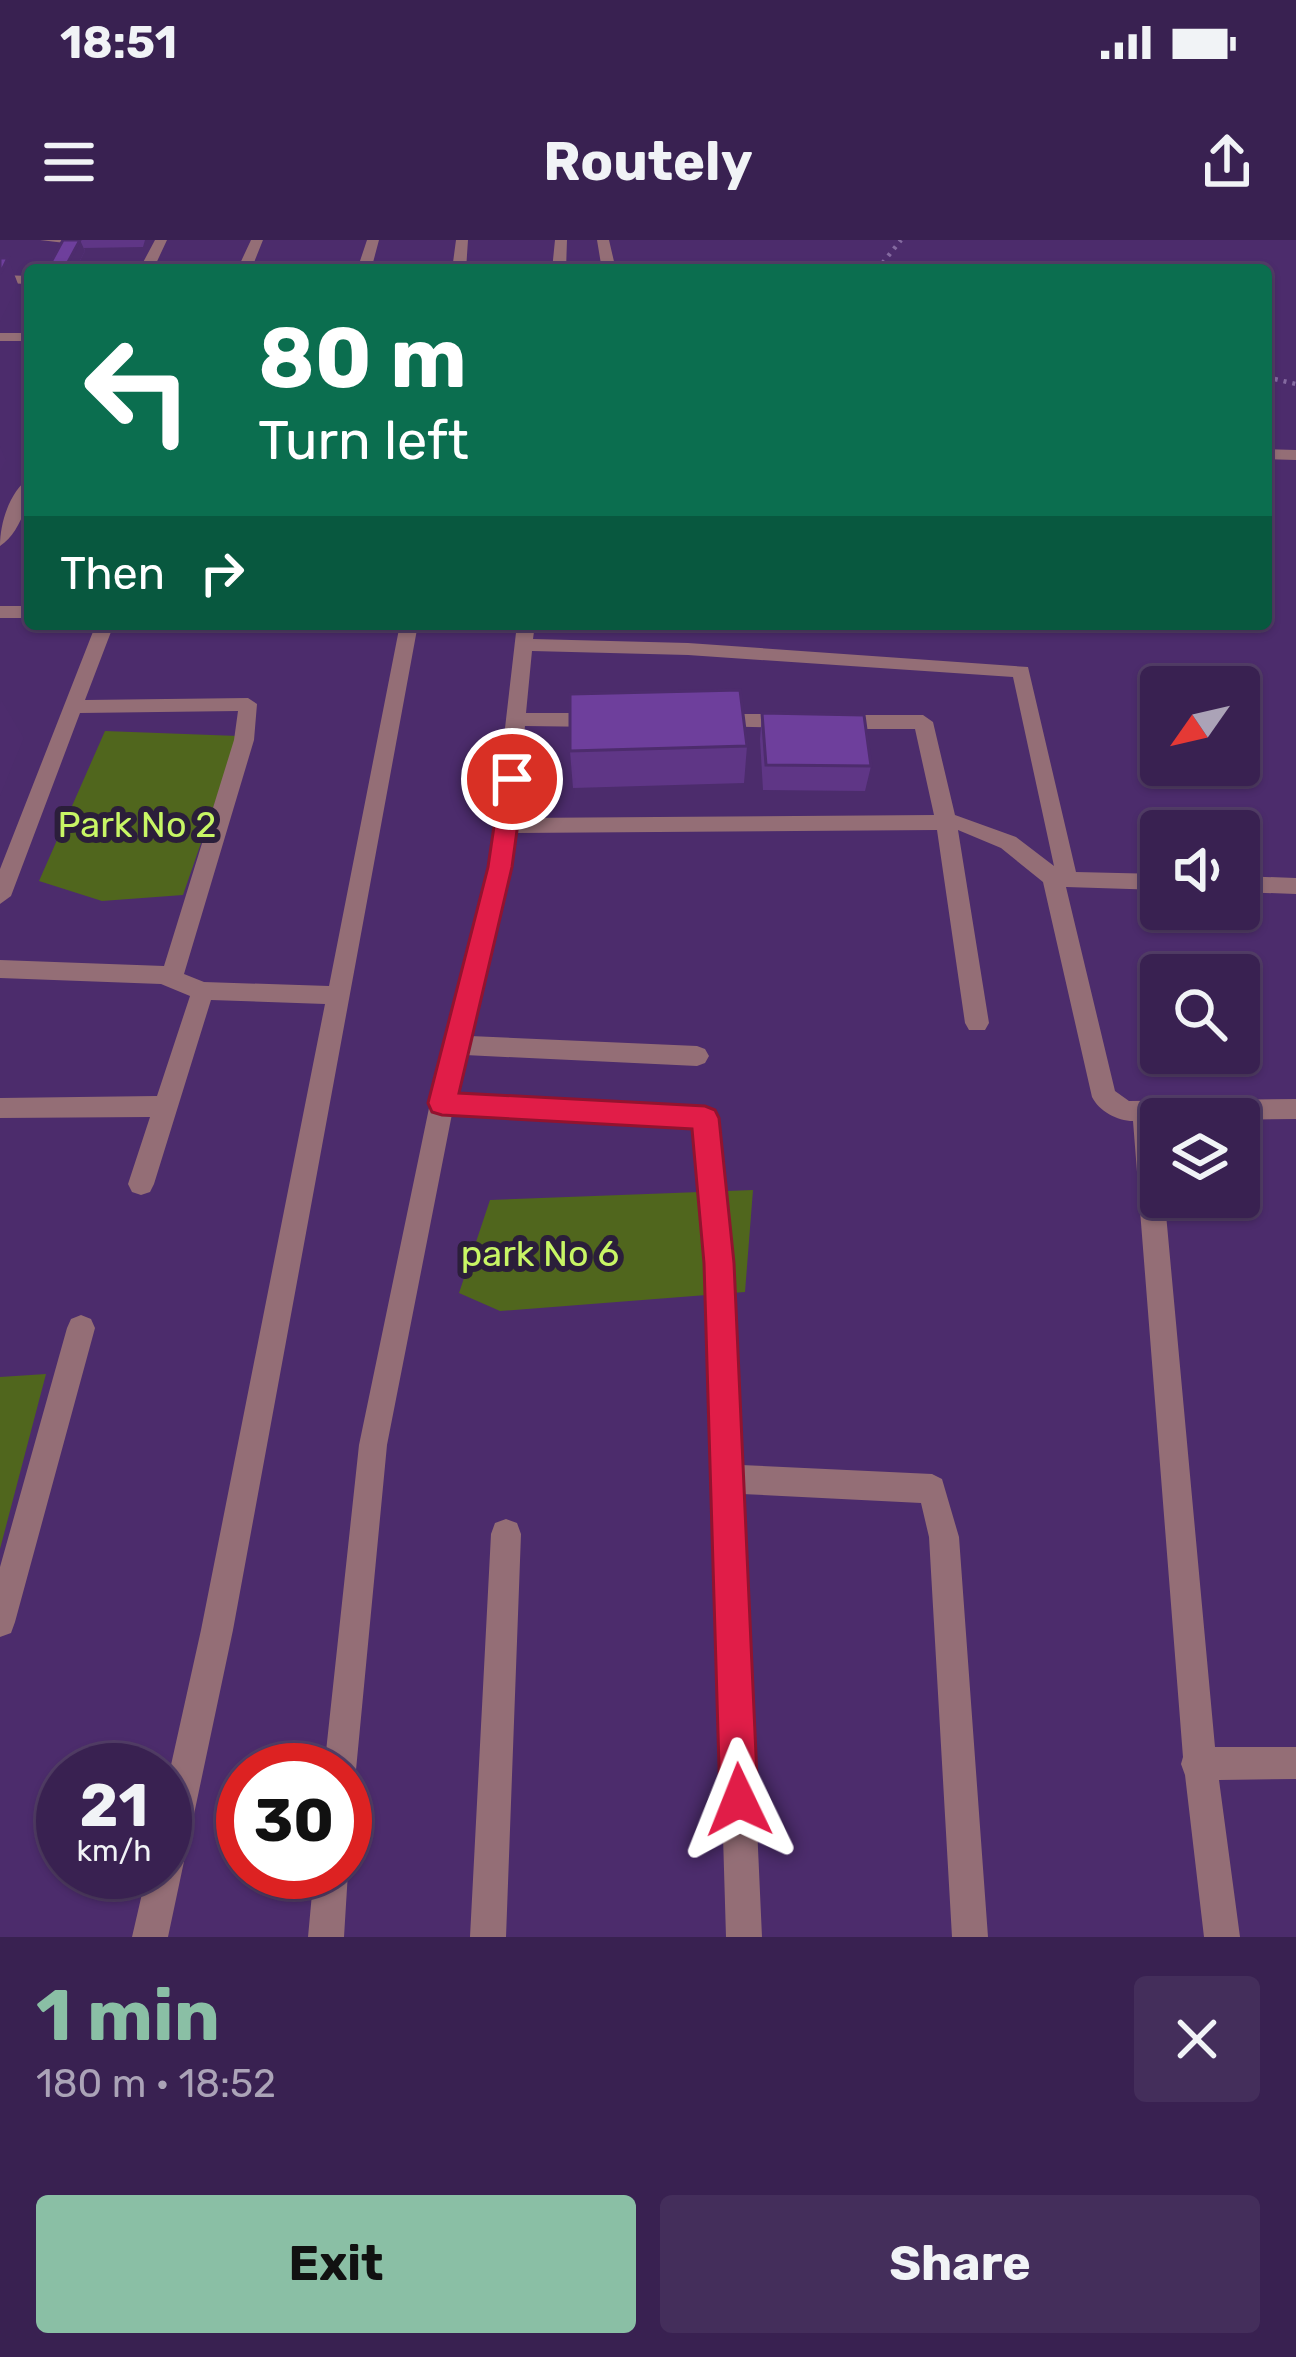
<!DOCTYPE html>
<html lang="en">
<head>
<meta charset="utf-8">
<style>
	:root { --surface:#392151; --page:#442e5b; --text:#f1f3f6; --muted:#aba3b7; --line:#533e68; --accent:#8abfa5 }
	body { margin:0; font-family:Rubik,sans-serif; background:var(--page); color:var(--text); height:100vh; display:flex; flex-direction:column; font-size:45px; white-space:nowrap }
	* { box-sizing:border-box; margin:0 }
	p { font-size:39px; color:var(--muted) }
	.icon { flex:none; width:66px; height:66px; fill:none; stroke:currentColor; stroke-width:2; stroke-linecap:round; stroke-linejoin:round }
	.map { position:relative; height:1697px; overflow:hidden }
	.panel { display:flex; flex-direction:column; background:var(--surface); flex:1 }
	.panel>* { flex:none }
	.guide { position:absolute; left:24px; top:24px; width:1248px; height:366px; border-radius:12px; box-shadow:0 3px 9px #0004,0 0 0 3px var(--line); background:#0b6e4f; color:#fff; overflow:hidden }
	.needle { width:78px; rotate:236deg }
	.fabs { position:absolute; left:1140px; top:426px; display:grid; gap:24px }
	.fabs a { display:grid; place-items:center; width:120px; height:120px; border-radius:12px; background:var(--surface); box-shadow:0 3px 9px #0004,0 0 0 3px var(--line); font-size:60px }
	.speed { position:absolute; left:36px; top:1503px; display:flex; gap:24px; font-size:60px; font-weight:700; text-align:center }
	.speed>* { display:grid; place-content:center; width:156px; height:156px; border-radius:50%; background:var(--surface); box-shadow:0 3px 9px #0004,0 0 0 3px var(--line); line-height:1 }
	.speed small { font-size:30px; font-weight:400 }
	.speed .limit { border:18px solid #d22; background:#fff; color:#111 }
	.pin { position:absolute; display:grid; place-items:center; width:102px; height:102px; color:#fff; margin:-51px; border:6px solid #fff; border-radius:50%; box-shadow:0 3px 12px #0007 }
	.me { position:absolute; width:132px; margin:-66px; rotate:358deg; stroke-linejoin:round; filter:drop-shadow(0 0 9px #0008) }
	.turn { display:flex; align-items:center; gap:42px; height:252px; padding:0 36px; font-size:54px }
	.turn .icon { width:156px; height:156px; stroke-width:2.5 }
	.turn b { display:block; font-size:84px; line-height:102px }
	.then { display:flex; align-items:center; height:114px; padding:0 36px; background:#0003; gap:24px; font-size:45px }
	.round { display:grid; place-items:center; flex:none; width:126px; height:126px; border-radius:12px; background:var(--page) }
	.headline { display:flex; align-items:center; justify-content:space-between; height:204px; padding:0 36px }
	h1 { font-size:72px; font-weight:700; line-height:90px; color:var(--accent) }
	.cta { display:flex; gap:24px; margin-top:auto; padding:24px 36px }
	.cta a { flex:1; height:138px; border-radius:12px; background:var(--accent); color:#111; font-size:48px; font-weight:700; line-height:138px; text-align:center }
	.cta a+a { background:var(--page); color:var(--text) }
	.status { display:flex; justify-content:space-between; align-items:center; height:84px; padding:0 60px; background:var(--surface); direction:ltr }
	.status svg { height:33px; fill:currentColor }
	header { display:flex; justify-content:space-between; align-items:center; height:156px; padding:0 36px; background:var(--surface); font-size:54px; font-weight:700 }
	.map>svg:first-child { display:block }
	.green { fill:#50661d }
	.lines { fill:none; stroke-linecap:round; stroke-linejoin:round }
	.path { stroke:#846aa0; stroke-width:4.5; stroke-dasharray:3 6; stroke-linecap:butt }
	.lane { fill:#946e76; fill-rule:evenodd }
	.street { fill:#946e76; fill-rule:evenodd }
	.wall { fill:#5f3686 }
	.shaded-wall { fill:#4d2c6d }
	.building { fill:#6e3f9c; stroke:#4d2c6d; stroke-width:3 }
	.route { fill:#e11d48; stroke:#92132f; stroke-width:3 }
	.labels { text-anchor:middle; stroke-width:12; stroke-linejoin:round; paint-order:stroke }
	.park-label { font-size:36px; fill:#c8f665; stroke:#2b1e3a }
</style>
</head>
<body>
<div class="status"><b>18:51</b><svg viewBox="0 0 49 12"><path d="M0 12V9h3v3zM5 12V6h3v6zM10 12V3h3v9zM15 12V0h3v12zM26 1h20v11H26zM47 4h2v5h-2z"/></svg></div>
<header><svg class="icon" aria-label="menu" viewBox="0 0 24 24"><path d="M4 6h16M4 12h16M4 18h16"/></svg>Routely<svg class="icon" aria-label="share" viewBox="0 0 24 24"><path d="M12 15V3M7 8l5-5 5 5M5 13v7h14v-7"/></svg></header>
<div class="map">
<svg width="1296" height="1697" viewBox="0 0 1296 1697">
	<rect width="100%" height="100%" fill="#4c2c6c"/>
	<path class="green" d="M 105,491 L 238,496 L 183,655 L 102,661 L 39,641 Z
		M 753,950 L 745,1052 L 500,1071 L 459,1053 L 490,960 Z
		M 46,1134 L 0,1309 L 0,1137 Z"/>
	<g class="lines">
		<path class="path" d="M 877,30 L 901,0
			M 1266,137 L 1296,144"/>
		<path class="lane" d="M 40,0 L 71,0 L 65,3 Z"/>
		<path class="street" d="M 155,0 L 167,0 L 153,30 L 139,30 Z
			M 251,0 L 263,0 L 251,30 L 237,30 Z
			M 367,0 L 379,0 L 371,30 L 357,30 Z
			M 456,0 L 468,0 L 466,30 L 452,30 Z
			M 555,0 L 567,0 L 566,30 L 552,30 Z
			M 597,0 L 609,0 L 616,30 L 602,30 Z
			M 0,35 L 30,36 L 30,44 L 0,43 Z
			M 0,93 L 30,93 L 30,101 L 0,101 Z
			M 1266,209 L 1296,210 L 1296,220 L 1266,219 Z
			M 30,237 C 30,261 20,293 0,306 C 0,282 10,251 30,237 Z
			M 0,366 L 30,366 L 30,378 L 0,378 Z
			M 96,384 L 114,384 L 85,460 L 248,458 L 257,464 L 254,500 L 184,734 L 204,742 L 329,746 L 400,384 L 418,384 L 233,1390 L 168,1697 L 132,1697 L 147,1632 L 165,1632 L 165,1552 L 201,1390 L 325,764 L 211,760 L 154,944 L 150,952 L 141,955 L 132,952 L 128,944 L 150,877 L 0,878 L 0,858 L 157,856 L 190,756 L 161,744 L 0,738 L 0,720 L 164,726 L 234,500 L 238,471 L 80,473 L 11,656 L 0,664 L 0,629 Z
			M 517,384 L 535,384 L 533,399 L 688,403 L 1028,427 L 1076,632 L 1161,634 L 1161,650 L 1066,647 L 1115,851 L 1129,861 L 1296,859 L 1296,879 L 1157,881 L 1161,957 L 1165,957 L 1166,974 L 1215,1507 L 1296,1507 L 1296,1539 L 1219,1540 L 1240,1697 L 1204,1697 L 1185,1535 L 1181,1524 L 1183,1517 L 1133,881 C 1117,881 1099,871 1092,857 L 1043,642 L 1001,608 L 958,590 L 989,783 L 985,790 L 969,790 L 965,783 L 937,590 L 514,593 L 511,627 L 470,796 L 697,806 L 705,809 L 709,816 L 705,823 L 697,826 L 465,815 L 456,853 L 714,871 L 732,1023 L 741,1225 L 932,1234 L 942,1239 L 959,1297 L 988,1697 L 952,1697 L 929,1297 L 921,1263 L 742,1254 L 762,1697 L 726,1697 L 706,1023 L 694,888 L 452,874 L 387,1205 L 356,1530 L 352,1542 L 345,1544 L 345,1530 L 324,1530 L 359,1205 L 434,844 L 489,627 ZM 532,411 L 688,415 L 1013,437 L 1054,626 L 1016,597 L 955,575 L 933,482 L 923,475 L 832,475 L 822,482 L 832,489 L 915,489 L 934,575 L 515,578 L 525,486 L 599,487 L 609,480 L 599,473 L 526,473 Z
			M 712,474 L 791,474 L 801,481 L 791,488 L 705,486 L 705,476 Z
			M 1239,636 L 1296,638 L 1296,654 L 1239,652 Z
			M 81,1075 L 91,1079 L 95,1088 L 15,1382 L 11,1393 L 0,1397 L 0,1327 L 67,1088 L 71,1079 Z
			M 506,1279 L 517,1283 L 521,1294 L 506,1697 L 470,1697 L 491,1294 L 495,1283 Z
			M 345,1625 L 348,1632 L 344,1697 L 308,1697 L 314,1632 L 345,1632 Z"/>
	</g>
	<path class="wall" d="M 63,0 L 145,0 L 143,7 L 84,8 L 85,11 L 75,30 L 52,30 L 50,24 Z
		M 762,473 L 871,526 L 865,551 L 763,550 L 760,499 Z
		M 747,506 L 744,543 L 573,548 L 570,511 Z"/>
	<path class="shaded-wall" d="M 80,0 L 85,11 L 75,30 L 69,30 L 67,24 Z
		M 8,18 L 18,44 L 0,82 L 0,34 Z
		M 0,206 L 6,220 L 0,232 Z
		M 2,461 L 24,498 L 0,556 L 0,465 Z"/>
	<path class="building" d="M 63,0 L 80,0 L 67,24 L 50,24 Z
		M 0,18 L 8,18 L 0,34 Z
		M 740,450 L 747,506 L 570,511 L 570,454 Z
		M 762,473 L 864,475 L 871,526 L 766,525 Z"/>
	<path class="route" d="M 512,531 L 524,539 L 512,627 L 459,853 L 705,866 L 715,870 L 719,878 L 734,1023 L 758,1560 L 752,1573 L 739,1579 L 726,1573 L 720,1560 L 704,1023 L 692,889 L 442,875 L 432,872 L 428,863 L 488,627 L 501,539 Z"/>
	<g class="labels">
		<g class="park-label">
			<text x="137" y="597">Park No 2</text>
			<text x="540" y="1026">park No 6</text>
		</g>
	</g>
</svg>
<div class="fabs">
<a><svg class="needle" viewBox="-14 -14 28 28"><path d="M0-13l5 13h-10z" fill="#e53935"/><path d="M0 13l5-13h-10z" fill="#aba3b7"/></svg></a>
<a><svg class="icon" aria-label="sound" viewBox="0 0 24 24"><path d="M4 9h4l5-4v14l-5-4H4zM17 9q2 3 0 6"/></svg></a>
<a><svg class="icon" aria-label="search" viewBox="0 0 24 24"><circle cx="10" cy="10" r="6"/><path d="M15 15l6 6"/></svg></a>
<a><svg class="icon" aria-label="layers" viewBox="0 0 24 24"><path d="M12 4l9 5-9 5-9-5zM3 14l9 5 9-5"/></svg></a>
</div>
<div class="speed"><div>21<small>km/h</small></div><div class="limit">30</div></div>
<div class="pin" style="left:512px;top:539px;background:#d93025"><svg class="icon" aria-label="arrive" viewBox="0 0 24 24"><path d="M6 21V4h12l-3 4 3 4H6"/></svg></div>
<svg class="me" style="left:739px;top:1560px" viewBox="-20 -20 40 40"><path d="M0-17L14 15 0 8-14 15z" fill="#e11d48" stroke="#fff" stroke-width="4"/></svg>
<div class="guide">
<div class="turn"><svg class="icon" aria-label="left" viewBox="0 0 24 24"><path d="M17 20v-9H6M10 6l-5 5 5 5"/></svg><div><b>80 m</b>Turn left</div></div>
<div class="then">Then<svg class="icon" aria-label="right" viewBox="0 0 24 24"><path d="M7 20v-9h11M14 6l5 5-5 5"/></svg></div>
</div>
</div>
<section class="panel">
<div class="headline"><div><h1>1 min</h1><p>180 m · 18:52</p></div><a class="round"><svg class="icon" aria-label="close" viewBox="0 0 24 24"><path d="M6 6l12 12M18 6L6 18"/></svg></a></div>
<div class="cta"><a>Exit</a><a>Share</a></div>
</section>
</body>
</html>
